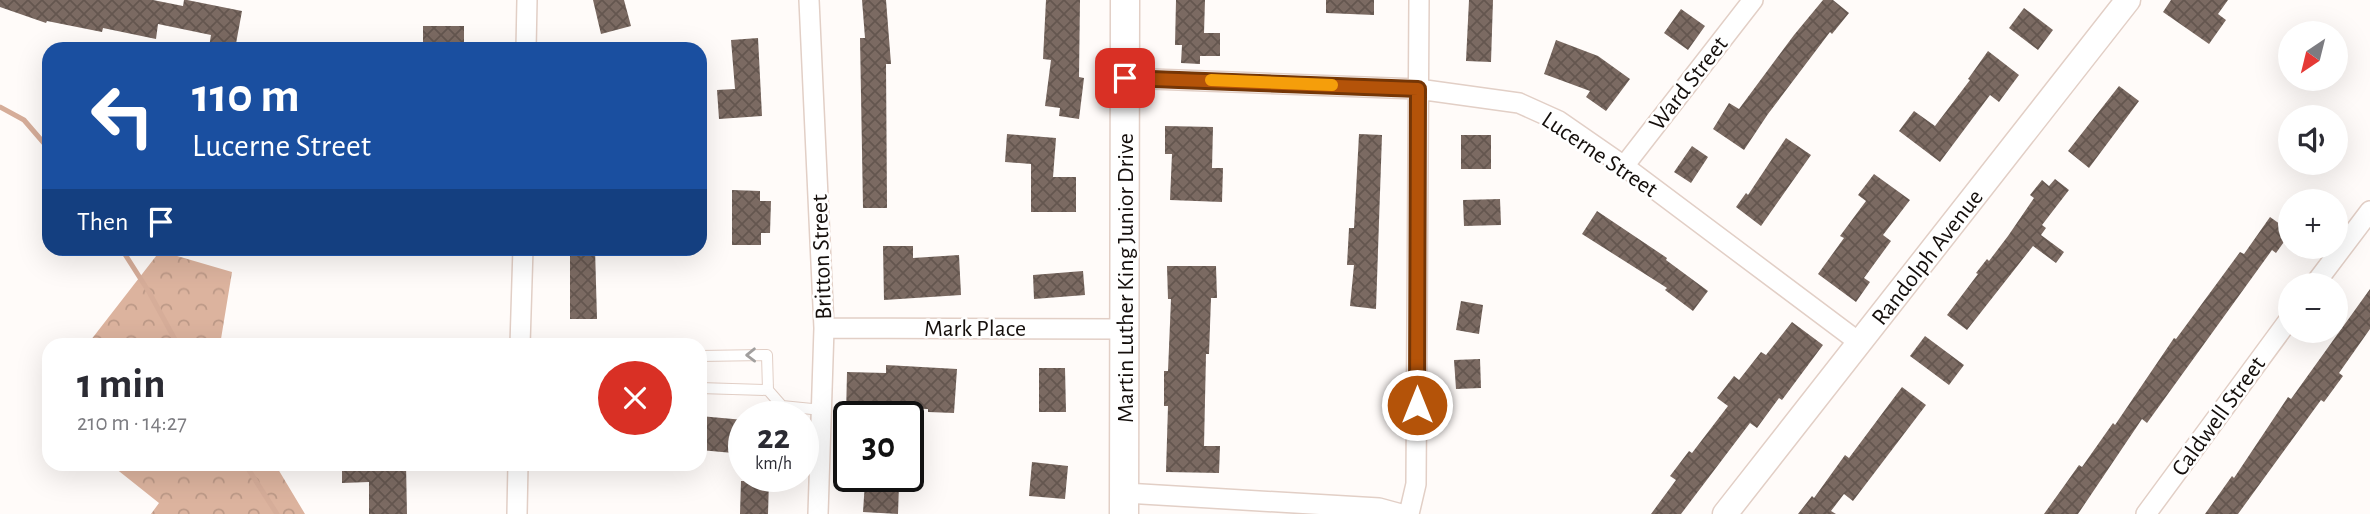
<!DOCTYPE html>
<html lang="en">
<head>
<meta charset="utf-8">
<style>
	:root { --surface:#fff; --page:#f2f2f3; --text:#2b2b33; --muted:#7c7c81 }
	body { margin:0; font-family:"Alegreya Sans",sans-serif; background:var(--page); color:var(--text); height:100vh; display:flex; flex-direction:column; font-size:26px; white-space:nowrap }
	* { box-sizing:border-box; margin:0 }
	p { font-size:23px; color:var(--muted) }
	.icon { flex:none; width:38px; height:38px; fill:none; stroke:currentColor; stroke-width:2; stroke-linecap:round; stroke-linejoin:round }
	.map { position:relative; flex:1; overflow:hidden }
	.details { position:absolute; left:42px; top:338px; width:665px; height:133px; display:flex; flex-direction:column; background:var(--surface); border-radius:21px; box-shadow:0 7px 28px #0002 }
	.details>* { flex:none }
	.top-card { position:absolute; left:42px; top:42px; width:665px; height:214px; border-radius:21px; box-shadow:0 7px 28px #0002; background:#1a4fa0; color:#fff; overflow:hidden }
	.needle { width:46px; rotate:215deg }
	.fabs { position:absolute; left:2278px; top:21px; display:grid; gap:14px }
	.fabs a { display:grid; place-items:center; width:70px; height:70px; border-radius:50%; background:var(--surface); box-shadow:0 7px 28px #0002; font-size:35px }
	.speed { position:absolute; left:728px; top:401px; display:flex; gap:14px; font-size:35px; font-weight:700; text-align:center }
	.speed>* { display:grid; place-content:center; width:91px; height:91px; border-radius:50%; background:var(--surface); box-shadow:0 7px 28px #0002; line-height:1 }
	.speed small { font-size:18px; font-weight:400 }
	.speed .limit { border:4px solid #111; border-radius:10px; background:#fff; color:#111 }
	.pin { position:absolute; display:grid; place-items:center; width:60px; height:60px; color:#fff; margin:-30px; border-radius:14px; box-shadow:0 4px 10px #0006 }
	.me { position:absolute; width:77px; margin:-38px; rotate:0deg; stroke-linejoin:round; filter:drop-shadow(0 0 5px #0008) }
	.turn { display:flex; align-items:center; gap:24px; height:147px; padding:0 35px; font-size:32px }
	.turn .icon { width:91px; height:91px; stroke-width:2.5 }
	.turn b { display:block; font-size:49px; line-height:60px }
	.then { display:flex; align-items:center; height:66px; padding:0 35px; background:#0003; gap:14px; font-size:26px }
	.round { display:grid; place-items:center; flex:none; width:74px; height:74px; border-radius:37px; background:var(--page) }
	.head { display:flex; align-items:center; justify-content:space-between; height:119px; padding:0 35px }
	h1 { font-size:42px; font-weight:700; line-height:52px }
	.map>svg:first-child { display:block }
	.forest { fill:url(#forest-crowns) }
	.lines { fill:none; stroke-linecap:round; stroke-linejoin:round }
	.stream { stroke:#d6ad99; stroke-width:5 }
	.building { fill:url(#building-cross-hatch) }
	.service-casing { stroke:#e2cfc6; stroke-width:12 }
	.minor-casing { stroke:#e2cfc6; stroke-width:22 }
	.tertiary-casing { stroke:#e2cfc6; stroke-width:27 }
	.secondary-casing { stroke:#e2cfc6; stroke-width:31 }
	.service { stroke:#fff; stroke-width:10 }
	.minor { stroke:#fff; stroke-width:19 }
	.tertiary { stroke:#fff; stroke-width:24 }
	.secondary { stroke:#fff; stroke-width:28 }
	.oneway { stroke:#a19f9e }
	.route-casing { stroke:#753606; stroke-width:18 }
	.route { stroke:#b45309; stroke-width:12 }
	.slow { stroke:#f59e0b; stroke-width:12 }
	.labels { text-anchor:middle; stroke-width:5; stroke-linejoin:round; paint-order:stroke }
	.street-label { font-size:24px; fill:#150f0c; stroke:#fff }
</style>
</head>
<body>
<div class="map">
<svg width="2370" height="514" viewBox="0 0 2370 514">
	<defs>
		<pattern id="forest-crowns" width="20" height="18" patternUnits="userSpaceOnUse" patternTransform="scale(1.75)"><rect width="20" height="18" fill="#dcb39e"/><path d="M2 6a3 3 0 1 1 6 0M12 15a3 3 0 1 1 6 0" fill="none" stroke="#bc9987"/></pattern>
		<pattern id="building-cross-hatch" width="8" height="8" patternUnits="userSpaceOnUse" patternTransform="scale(1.75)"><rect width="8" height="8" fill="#7b6a62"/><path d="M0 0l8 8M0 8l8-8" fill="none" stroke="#64564f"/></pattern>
	</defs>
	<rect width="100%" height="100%" fill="#fffbf9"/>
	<path class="forest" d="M 160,251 L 232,272 L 220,345 L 87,345 Z
		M 110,464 L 275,464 L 305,514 L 151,514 L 159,503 Z"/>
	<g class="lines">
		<path class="stream" d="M 0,107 L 24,120 L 49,149
			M 121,248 L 149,292 L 178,345
			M 245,464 L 277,514"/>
	</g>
	<path class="building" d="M 0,0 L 153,0 L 183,6 L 184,0 L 187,0 L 242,11 L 235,49 L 219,49 L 209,47 L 211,35 L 158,24 L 156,39 L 103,28 L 102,32 L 47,21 L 46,23 L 0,7 Z
		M 593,0 L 624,0 L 631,26 L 601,34 Z
		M 862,0 L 886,0 L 891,64 L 886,64 L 887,208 L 863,208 L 860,38 L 865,38 Z
		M 1046,0 L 1080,0 L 1079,77 L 1084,78 L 1079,119 L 1059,116 L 1060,108 L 1045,106 L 1051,60 L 1043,59 Z
		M 1176,0 L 1205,0 L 1204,33 L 1220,33 L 1220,56 L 1200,56 L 1200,64 L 1181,63 L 1182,45 L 1175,45 Z
		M 1326,0 L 1374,0 L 1374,15 L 1326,13 Z
		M 1469,0 L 1493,0 L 1491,62 L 1466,61 Z
		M 1823,0 L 1833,0 L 1849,13 L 1832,34 L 1830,32 L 1768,114 L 1744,150 L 1713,129 L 1729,103 L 1739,109 L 1794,35 Z
		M 2171,0 L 2228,0 L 2218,14 L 2226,20 L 2209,44 L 2163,12 Z
		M 2024,8 L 2053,30 L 2038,50 L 2009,28 Z
		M 1681,9 L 1705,26 L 1688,50 L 1664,33 Z
		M 423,26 L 464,26 L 464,49 L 423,49 Z
		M 758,38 L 762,116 L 719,119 L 717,90 L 735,89 L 731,40 Z
		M 1556,40 L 1598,56 L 1630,79 L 1606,111 L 1586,97 L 1590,91 L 1544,74 Z
		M 1988,51 L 2019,75 L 1999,102 L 1990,95 L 1940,162 L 1899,131 L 1914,111 L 1935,126 L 1970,80 L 1968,79 Z
		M 2119,86 L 2139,101 L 2089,168 L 2068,151 Z
		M 1165,126 L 1213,127 L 1212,168 L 1223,168 L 1222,202 L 1170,200 L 1172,154 L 1165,154 Z
		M 1007,134 L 1056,138 L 1053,177 L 1076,177 L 1076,212 L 1031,212 L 1031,164 L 1005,162 Z
		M 1359,134 L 1382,135 L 1376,309 L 1350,306 L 1354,265 L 1347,265 L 1349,228 L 1354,228 Z
		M 1461,135 L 1491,135 L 1491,169 L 1461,169 Z
		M 1786,138 L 1811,155 L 1761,226 L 1736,207 L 1746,193 L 1748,195 Z
		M 1692,146 L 1708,157 L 1691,183 L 1674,172 Z
		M 1874,174 L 1910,200 L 1883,235 L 1891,241 L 1864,278 L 1870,282 L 1856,302 L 1818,274 L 1844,238 L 1840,236 L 1866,201 L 1858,195 Z
		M 2055,179 L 2069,190 L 2042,225 L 2046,228 L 2041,235 L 2064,252 L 2056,263 L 2033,246 L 1967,330 L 1947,315 L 1978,274 L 1976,273 L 1987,259 L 1989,261 L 2008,236 L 2034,198 L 2030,195 L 2042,180 L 2049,186 Z
		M 732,190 L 760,191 L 760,201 L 771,201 L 770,233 L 761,233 L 761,245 L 732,245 Z
		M 1500,199 L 1501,225 L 1464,226 L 1463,200 Z
		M 1597,211 L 1667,258 L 1666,260 L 1708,291 L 1693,311 L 1665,290 L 1667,288 L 1582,234 Z
		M 2270,217 L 2291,232 L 2276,253 L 2272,250 L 2147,423 L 2142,419 L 2078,514 L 2044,514 L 2079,465 L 2082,467 L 2113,423 L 2115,425 L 2174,338 L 2176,339 L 2240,252 L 2244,254 Z
		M 883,246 L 913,246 L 913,258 L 959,255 L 961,295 L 884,300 Z
		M 570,248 L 595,248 L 597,319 L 570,319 Z
		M 1167,266 L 1216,266 L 1217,298 L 1211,298 L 1209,354 L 1206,354 L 1204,446 L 1220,446 L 1219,473 L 1166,472 L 1168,406 L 1164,406 L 1164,371 L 1168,371 L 1171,299 L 1168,299 Z
		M 1083,271 L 1085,295 L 1034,299 L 1033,275 Z
		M 2370,289 L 2370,329 L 2339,373 L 2343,376 L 2324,402 L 2321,400 L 2238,514 L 2205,514 L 2232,476 L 2234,478 L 2288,397 L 2291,399 Z
		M 1461,301 L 1483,305 L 1479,334 L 1456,330 Z
		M 1792,322 L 1823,345 L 1782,400 L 1779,398 L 1757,428 L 1750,423 L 1681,514 L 1651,514 L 1676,480 L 1670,476 L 1689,451 L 1692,453 L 1728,406 L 1717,398 L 1734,376 L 1739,380 L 1761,352 L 1766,355 Z
		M 1925,336 L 1964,365 L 1949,385 L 1910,356 Z
		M 1480,359 L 1481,388 L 1456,389 L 1454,360 Z
		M 886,365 L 957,369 L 954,413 L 928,412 L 928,409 L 876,408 L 876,416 L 846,416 L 847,372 L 886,373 Z
		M 1039,368 L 1065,368 L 1066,412 L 1039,412 Z
		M 1902,387 L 1926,405 L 1853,501 L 1844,494 L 1831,511 L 1836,514 L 1798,514 L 1812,496 L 1814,498 L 1845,455 L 1849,458 Z
		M 700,416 L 744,420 L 744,454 L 700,450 Z
		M 1032,462 L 1068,466 L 1065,499 L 1029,496 Z
		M 342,464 L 406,464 L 407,514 L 369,514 L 369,482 L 342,483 Z
		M 741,481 L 769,481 L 768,514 L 740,514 Z
		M 865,482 L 899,484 L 898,514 L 863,512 Z"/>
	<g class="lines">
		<defs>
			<path id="service" d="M 700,356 L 767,355 L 768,390 L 782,406 L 822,410
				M 700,388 L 768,390"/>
			<path id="minor" d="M 809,0 L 824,328 L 818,514
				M 526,49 L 527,0
				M 1125,78 L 1418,89 L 1519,103 L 1559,121 L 1624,166 L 1860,343
				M 1624,166 L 1753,0
				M 2314,285 L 2370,211
				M 824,328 L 1125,329
				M 520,345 L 523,248
				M 1125,493 L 1379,508 L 1401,514
				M 517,514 L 518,464
				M 1409,514 L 1416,484 L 1419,0
				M 2146,514 L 2291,317"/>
			<path id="tertiary" d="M 1725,514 L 2128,0"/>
			<path id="secondary" d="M 1124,514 L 1125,0"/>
		</defs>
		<use href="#service" class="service-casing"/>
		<use href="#minor" class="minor-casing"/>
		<use href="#tertiary" class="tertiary-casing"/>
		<use href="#secondary" class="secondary-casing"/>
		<use href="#service" class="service"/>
		<use href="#minor" class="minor"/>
		<use href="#tertiary" class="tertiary"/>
		<use href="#secondary" class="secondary"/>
	</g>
	<defs><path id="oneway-chevron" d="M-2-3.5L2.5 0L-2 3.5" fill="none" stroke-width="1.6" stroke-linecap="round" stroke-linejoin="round" transform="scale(1.75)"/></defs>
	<use class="oneway" href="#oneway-chevron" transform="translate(751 355) rotate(179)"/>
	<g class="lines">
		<defs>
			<path id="route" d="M 1125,78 L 1418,89 L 1417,405"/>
		</defs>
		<use href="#route" class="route-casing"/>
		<use href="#route" class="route"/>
		<path class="slow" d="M 1211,80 L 1332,85"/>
	</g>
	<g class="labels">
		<g class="street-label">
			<text transform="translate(1688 83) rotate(-52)" y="8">Ward Street</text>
			<text transform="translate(1600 154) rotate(34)" y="8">Lucerne Street</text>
			<text transform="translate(821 257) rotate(-92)" y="8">Britton Street</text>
			<text transform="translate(1927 257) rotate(-52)" y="8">Randolph Avenue</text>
			<text transform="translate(1125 278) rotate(-90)" y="8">Martin Luther King Junior Drive</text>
			<text x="975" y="336">Mark Place</text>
			<text transform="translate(2218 416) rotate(-54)" y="8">Caldwell Street</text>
		</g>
	</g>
</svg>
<div class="fabs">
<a><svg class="needle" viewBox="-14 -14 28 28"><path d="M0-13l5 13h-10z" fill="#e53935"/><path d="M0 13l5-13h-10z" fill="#7c7c81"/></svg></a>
<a><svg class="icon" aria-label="sound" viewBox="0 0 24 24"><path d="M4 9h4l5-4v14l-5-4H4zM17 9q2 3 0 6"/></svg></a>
<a>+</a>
<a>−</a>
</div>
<div class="speed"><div>22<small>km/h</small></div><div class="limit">30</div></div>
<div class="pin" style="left:1125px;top:78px;background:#d93025"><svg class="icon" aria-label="arrive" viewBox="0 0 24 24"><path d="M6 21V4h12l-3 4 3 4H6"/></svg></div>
<svg class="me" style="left:1417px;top:405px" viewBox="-20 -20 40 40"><circle r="17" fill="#b45309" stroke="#fff" stroke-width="3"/><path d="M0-11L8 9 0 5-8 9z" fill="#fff"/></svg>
<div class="top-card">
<div class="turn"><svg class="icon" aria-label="left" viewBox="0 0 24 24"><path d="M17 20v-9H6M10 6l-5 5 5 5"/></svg><div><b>110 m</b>Lucerne Street</div></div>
<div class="then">Then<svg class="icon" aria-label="arrive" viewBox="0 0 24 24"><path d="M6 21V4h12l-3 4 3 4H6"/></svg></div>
</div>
<section class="details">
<div class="head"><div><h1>1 min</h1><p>210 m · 14:27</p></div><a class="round" style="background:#d93025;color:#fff"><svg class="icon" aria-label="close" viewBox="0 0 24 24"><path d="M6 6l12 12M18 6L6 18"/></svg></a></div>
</section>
</div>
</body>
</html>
